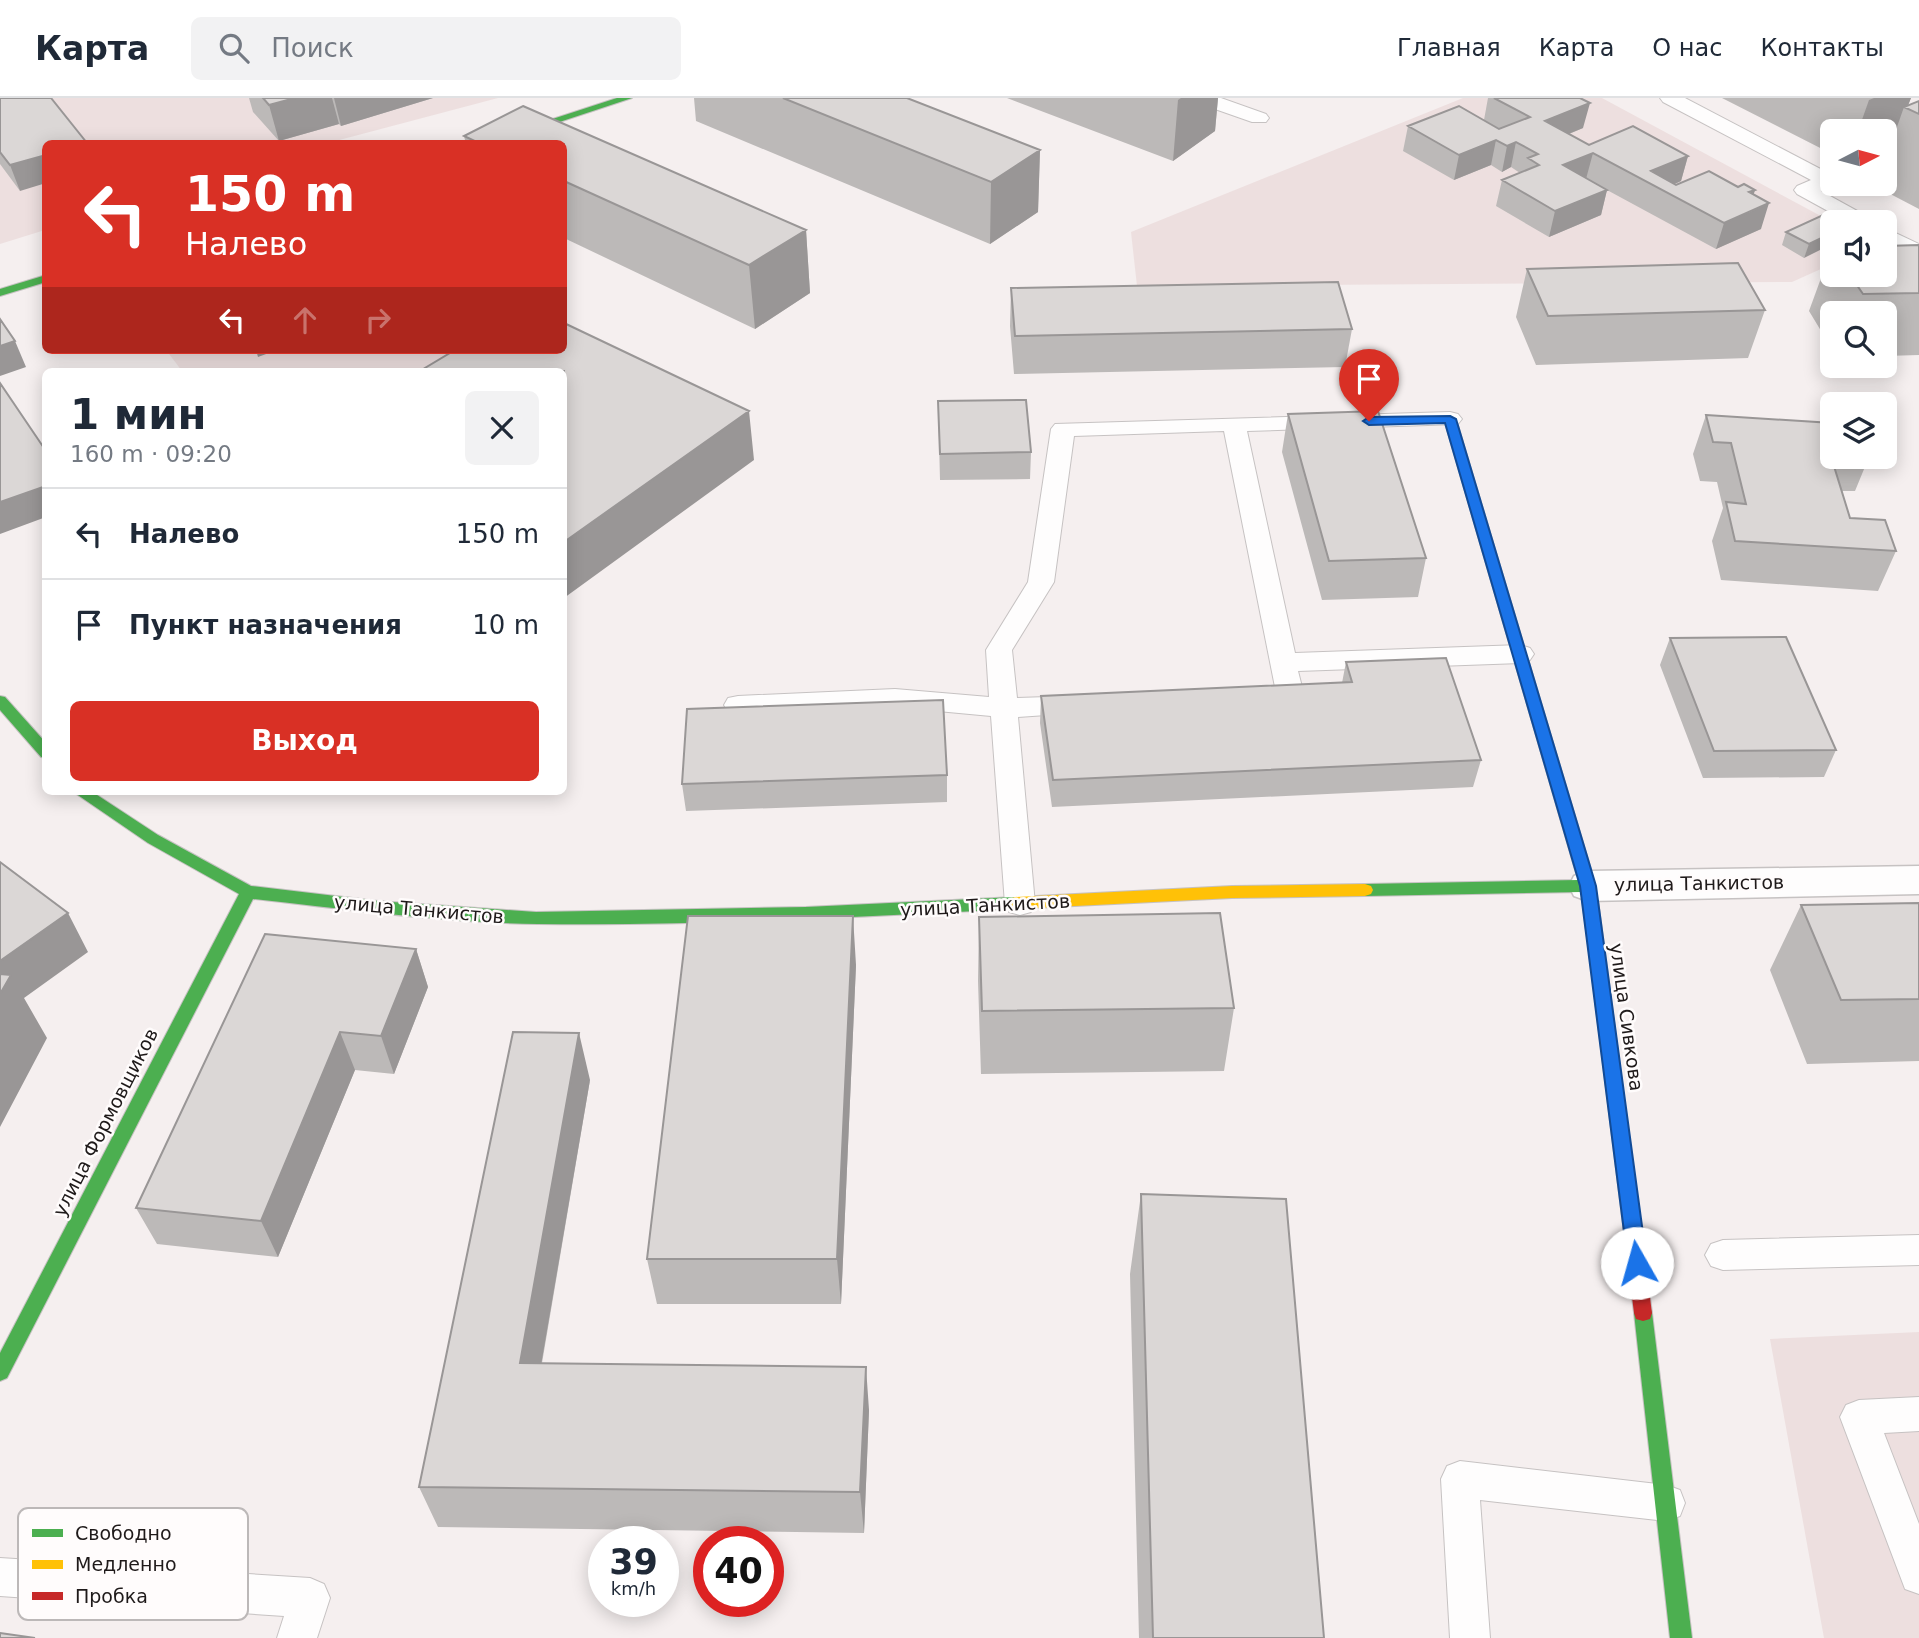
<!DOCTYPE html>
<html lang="ru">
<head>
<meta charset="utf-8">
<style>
	:root { --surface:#fff; --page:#f2f2f3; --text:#1f2937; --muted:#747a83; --line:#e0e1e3; --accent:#d93025 }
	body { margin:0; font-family:"DejaVu Sans",sans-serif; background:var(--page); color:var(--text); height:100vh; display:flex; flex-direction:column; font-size:26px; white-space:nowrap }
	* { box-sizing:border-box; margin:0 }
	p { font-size:23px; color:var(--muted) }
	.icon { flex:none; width:38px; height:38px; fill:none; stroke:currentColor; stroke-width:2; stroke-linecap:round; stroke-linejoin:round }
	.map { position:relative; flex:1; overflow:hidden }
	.drawer { position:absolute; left:42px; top:270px; width:525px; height:427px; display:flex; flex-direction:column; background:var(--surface); border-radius:10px; box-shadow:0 4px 18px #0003 }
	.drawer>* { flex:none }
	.top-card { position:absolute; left:42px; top:42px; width:525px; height:214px; border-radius:10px; box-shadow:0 4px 18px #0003; background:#d93025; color:#fff; overflow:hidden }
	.needle { width:46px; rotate:84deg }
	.fabs { position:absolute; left:1820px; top:21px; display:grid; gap:14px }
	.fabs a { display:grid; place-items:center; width:77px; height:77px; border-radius:10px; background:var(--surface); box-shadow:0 4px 18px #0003; font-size:35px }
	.speed { position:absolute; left:588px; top:1428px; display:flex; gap:14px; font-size:35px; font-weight:700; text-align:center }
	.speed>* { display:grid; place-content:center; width:91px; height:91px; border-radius:50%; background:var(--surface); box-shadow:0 4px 18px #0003; line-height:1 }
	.speed small { font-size:18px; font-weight:400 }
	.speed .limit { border:10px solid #d22; background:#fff; color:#111 }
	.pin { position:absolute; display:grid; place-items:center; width:60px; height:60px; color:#fff; margin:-72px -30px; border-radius:50% 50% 50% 0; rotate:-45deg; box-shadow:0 0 7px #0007 }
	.pin .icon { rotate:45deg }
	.me { position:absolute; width:77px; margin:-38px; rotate:353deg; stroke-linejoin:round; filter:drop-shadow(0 0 5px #0008) }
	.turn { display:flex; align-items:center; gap:24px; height:147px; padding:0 28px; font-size:32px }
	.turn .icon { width:91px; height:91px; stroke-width:2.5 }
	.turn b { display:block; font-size:49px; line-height:60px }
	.lanes { display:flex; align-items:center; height:66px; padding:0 28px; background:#0003; justify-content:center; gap:35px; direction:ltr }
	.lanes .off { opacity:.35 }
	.round { display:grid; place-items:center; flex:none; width:74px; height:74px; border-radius:10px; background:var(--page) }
	.head { display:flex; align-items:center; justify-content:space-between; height:119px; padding:0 28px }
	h1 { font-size:42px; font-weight:600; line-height:52px }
	.primary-button { display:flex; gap:14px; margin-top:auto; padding:14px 28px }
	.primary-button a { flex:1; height:80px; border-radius:10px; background:var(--accent); color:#fff; font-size:28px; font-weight:600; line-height:80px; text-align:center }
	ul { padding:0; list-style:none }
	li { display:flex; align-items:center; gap:21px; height:91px; padding:0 28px; border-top:2px solid var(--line) }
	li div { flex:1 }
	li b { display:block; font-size:26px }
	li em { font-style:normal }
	header { display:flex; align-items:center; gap:42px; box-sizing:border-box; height:98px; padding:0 35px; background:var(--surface); border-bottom:2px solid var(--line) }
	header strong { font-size:33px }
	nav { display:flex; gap:38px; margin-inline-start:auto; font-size:24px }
	.search { width:490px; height:63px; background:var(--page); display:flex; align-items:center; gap:18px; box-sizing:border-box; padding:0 24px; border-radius:10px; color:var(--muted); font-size:26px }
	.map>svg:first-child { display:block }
	.built { fill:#eddfdf }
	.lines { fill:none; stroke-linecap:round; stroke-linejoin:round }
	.lane-casing { stroke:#c6c2c2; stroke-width:2 }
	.street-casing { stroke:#c6c2c2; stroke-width:3 }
	.fast-casing { stroke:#c6c2c2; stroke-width:2 }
	.slow-casing { stroke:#c6c2c2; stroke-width:2 }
	.jam-casing { stroke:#c6c2c2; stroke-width:2 }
	.lane { fill:#fefdfd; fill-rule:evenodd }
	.street { fill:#fefdfd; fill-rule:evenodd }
	.fast { fill:#4caf50; fill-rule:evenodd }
	.slow { fill:#ffc107; fill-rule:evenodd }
	.jam { fill:#c62828; fill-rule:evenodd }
	.wall { fill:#bcb9b8 }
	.shaded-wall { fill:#999696 }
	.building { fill:#dbd7d6; stroke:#999696; stroke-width:2 }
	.route { fill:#1a73e8; stroke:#114b97; stroke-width:2 }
	.labels { text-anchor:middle; stroke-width:5; stroke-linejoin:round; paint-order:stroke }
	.street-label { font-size:19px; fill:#1f1a1a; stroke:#fffcfc }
	.key { fill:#fffcfc; stroke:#bcb8b8; stroke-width:2 }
	.key-label { font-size:19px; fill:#1f1a1a }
</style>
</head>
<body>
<header>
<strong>Карта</strong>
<div class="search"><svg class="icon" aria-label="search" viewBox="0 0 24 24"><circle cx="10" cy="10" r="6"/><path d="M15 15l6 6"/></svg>Поиск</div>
<nav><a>Главная</a><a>Карта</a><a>О нас</a><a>Контакты</a></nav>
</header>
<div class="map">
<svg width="1919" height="1540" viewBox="0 0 1919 1540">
	<rect width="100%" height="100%" fill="#f5efef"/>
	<path class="built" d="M 0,0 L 498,0 L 328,45 L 46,46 L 45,132 L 0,146 Z
		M 1463,0 L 1602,0 L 1832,124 L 1832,166 L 1792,184 L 1137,188 L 1131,134 Z
		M 166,252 L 493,252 L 450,273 L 182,273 Z
		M 1919,1234 L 1919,1540 L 1824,1540 L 1770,1241 Z"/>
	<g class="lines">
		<defs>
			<path id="lane" d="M 1192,0 L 1221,0 L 1266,16 L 1269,20 L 1266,24 L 1252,24 L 1195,4 Z
				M 1660,0 L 1685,0 L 1832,77 L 1832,86 L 1835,87 L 1821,93 L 1870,120 L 1873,124 L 1848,124 L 1797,96 L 1794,92 L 1797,88 L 1811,82 L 1663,4 Z
				M 1885,130 L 1919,146 L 1919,160 L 1885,144 Z
				M 1450,314 L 1458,316 L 1462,321 L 1458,326 L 1247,333 L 1295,555 L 1521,547 L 1530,550 L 1534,556 L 1530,562 L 1521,565 L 1298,573 L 1304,597 L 1300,604 L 1262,608 L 1252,606 L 1248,599 L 1252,592 L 1275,589 L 1224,333 L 1074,338 L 1054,484 L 1012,552 L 1017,600 L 1079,598 L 1089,600 L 1093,607 L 1089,614 L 1018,619 L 1035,806 L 1031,814 L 1020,817 L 1009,814 L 1005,806 L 991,618 L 895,609 L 738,616 L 728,614 L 724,607 L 728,600 L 738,598 L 895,591 L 989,599 L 986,552 L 1028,484 L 1051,331 L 1055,326 Z
				M 1919,1137 L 1919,1167 L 1723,1172 L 1711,1168 L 1705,1157 L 1711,1146 L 1723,1142 Z
				M 1919,1299 L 1919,1333 L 1884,1335 L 1919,1426 L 1919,1496 L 1905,1491 L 1840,1319 L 1846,1307 L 1859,1302 Z
				M 1460,1363 L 1666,1387 L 1680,1392 L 1685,1405 L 1680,1418 L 1666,1423 L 1480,1402 L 1490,1540 L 1450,1540 L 1441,1381 L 1447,1368 Z
				M 0,1460 L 310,1480 L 324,1486 L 330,1500 L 317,1540 L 277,1540 L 284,1518 L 0,1498 Z"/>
			<path id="street" d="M 1919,768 L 1919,796 L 1588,803 L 1574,798 L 1569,788 L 1574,778 L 1588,773 Z"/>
			<path id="fast" d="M 617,0 L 632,0 L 493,46 L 476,46 Z
				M 46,177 L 46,184 L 0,198 L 0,191 Z
				M 1450,317 L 1456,321 L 1596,788 L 1606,862 L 1604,866 L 1592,866 L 1590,862 L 1581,794 L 1365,798 L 1359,796 L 1357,792 L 1359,788 L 1365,786 L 1578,782 L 1444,321 Z
				M 0,598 L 5,599 L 46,645 L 46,660 L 41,659 L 0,612 Z
				M 72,693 L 91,693 L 158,737 L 251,788 L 378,803 L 536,814 L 806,809 L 1015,799 L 1021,801 L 1023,805 L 1021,809 L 1015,811 C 856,819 697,828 538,826 C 443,825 346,811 253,801 L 7,1280 L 0,1283 L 0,1255 L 239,796 L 148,745 Z
				M 1643,1207 L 1650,1209 L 1652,1215 L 1692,1540 L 1670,1540 L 1634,1215 L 1636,1209 Z"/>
			<path id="slow" d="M 1365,786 L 1371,788 L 1373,792 L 1371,796 L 1365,798 L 1232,800 L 1015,811 L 1009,809 L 1007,805 L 1009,801 L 1015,799 L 1232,788 Z"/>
			<path id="jam" d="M 1598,856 L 1604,858 L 1606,862 L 1652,1215 L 1650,1221 L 1643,1223 L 1636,1221 L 1634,1215 L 1590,862 L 1592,858 Z"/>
		</defs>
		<use href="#lane" class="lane-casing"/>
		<use href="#street" class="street-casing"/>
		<use href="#fast" class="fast-casing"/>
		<use href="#slow" class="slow-casing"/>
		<use href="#jam" class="jam-casing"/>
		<use href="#lane" class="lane"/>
		<use href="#street" class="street"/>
		<use href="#fast" class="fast"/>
		<use href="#slow" class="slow"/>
		<use href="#jam" class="jam"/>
	</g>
	<path class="wall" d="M 0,0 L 20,93 L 0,66 Z
		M 249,0 L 433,0 L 341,28 L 339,26 L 279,43 L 253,14 Z
		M 694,0 L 907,0 L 1040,52 L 1038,114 L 990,146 L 696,23 Z
		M 1007,0 L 1218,0 L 1215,33 L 1173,63 Z
		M 1488,0 L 1580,0 L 1583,30 L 1569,36 L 1589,47 L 1688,58 L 1681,83 L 1675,86 L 1676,87 L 1738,89 L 1755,92 L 1753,97 L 1761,131 L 1716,151 L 1607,92 L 1601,117 L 1549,139 L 1496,108 L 1502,82 L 1520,75 L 1511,69 L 1502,74 L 1491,67 L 1454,82 L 1403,53 L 1408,28 L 1484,22 Z
		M 1722,0 L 1911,0 L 1908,7 L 1919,3 L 1919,111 L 1875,88 L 1876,86 L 1885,86 L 1885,62 L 1892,43 L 1885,46 L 1885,33 L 1832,33 L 1832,56 Z
		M 523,8 L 806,132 L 810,195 L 755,231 L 564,140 L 564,46 L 466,46 L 464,38 Z
		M 1823,117 L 1804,160 L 1782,147 L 1786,134 Z
		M 1919,147 L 1919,257 L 1885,258 L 1885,215 L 1832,215 L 1832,251 L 1809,213 L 1832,150 L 1832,177 L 1885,177 Z
		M 1527,171 L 1765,212 L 1748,260 L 1536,267 L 1516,219 Z
		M 1011,190 L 1352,231 L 1345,269 L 1014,276 L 1010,228 Z
		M 938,303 L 1031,354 L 1030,381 L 940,382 Z
		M 1288,316 L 1426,460 L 1418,499 L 1322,502 L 1282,354 Z
		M 1706,317 L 1832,325 L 1832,359 L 1869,359 L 1855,393 L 1842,393 L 1850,420 L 1896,453 L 1878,493 L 1721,482 L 1712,443 L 1723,410 L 1717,384 L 1700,383 L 1693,356 Z
		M 1670,540 L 1836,652 L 1824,679 L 1703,680 L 1660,567 Z
		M 1346,564 L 1481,662 L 1473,689 L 1052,709 L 1040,625 L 1041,598 L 1342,585 Z
		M 947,677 L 947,704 L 686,713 L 682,686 Z
		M 1919,805 L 1919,963 L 1807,966 L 1770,872 L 1801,807 Z
		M 979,819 L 1234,910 L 1224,973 L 981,976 L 978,883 Z
		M 416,851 L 428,889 L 394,976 L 355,972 L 278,1159 L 157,1146 L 136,1110 Z
		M 856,867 L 841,1206 L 657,1206 L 647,1161 Z
		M 590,982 L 542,1265 L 869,1312 L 864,1435 L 438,1429 L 419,1389 Z
		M 1141,1096 L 1324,1540 L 1139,1540 L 1130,1176 Z"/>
	<path class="shaded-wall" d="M 295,0 L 332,0 L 339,26 L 279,43 L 269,7 Z
		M 334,0 L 433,0 L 341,28 Z
		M 1181,0 L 1218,0 L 1215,33 L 1173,63 L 1178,2 Z
		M 1874,0 L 1911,0 L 1907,10 L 1904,9 L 1892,43 L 1885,46 L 1885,33 L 1858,33 L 1869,2 Z
		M 1590,5 L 1583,30 L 1539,48 L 1545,23 Z
		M 1496,42 L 1491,67 L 1454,82 L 1459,57 Z
		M 1516,44 L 1511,69 L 1502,74 L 1507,48 Z
		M 1040,52 L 1038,114 L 990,146 L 991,84 Z
		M 1593,55 L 1586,81 L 1563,67 Z
		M 46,57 L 46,85 L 20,93 L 10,67 Z
		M 1688,58 L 1681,83 L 1661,92 L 1651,73 Z
		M 1607,92 L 1601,117 L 1549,139 L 1555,113 Z
		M 1755,92 L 1748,115 L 1769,105 L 1761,131 L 1716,151 L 1724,125 L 1749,94 Z
		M 806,132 L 810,195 L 755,231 L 749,167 Z
		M 1832,135 L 1832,146 L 1804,160 L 1809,146 Z
		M 15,243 L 26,269 L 0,278 L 0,248 Z
		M 256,252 L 277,252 L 258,259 Z
		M 749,313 L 754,362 L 564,500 L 564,444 Z
		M 46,388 L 46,419 L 0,436 L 0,404 Z
		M 68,815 L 88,854 L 24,900 L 47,940 L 0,1029 L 0,863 Z
		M 853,818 L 856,867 L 841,1206 L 837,1161 Z
		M 416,851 L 428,889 L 394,976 L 381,938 Z
		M 340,934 L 355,972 L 278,1159 L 261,1123 Z
		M 579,935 L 590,982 L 534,1308 L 520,1265 Z
		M 866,1269 L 869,1312 L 864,1435 L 860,1394 Z"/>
	<path class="building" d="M 0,0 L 51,0 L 87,45 L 46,46 L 46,57 L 10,67 L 0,54 Z
		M 263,0 L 295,0 L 269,7 Z
		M 783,0 L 907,0 L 1040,52 L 991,84 Z
		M 1494,0 L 1580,0 L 1590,5 L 1545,23 L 1589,47 L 1633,28 L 1688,58 L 1651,73 L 1676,87 L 1709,73 L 1738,89 L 1744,86 L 1755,92 L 1749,94 L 1769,105 L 1724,125 L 1593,55 L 1563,67 L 1607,92 L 1555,113 L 1502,82 L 1539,67 L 1528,60 L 1538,56 L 1516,44 L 1507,48 L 1496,42 L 1459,57 L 1408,28 L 1459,8 L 1499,31 L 1530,19 Z
		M 1919,3 L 1919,16 L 1904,9 Z
		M 523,8 L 806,132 L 749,167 L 564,83 L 564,46 L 481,46 L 464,38 Z
		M 1823,117 L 1837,124 L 1832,124 L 1832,135 L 1809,146 L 1786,134 Z
		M 1919,147 L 1919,195 L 1863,196 L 1850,177 L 1885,177 L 1885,148 Z
		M 1738,165 L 1765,212 L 1548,218 L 1527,171 Z
		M 1338,184 L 1352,231 L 1015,238 L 1011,190 Z
		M 0,221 L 15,243 L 0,248 Z
		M 564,225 L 749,313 L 564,444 L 564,273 L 420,273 L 455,252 L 564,252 Z
		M 0,285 L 46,353 L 46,388 L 0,404 Z
		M 1026,302 L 1031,354 L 940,356 L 938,303 Z
		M 1378,313 L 1426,460 L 1329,463 L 1288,316 Z
		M 1706,317 L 1832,325 L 1832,352 L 1829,352 L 1850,420 L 1885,422 L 1896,453 L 1735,443 L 1726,404 L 1746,406 L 1731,345 L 1713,344 Z
		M 1786,539 L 1836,652 L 1714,653 L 1670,540 Z
		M 1446,560 L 1481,662 L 1053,682 L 1041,598 L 1352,584 L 1346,564 Z
		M 943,602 L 947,677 L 682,686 L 687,611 Z
		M 0,764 L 68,815 L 0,863 Z
		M 1919,805 L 1919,901 L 1841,902 L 1801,807 Z
		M 1220,815 L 1234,910 L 982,913 L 979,819 Z
		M 688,818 L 853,818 L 837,1161 L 647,1161 Z
		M 265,836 L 416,851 L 381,938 L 340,934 L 261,1123 L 136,1110 Z
		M 0,876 L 11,877 L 0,896 Z
		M 513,934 L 579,935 L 520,1265 L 866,1269 L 860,1394 L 419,1389 Z
		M 1141,1096 L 1286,1101 L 1324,1540 L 1153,1540 Z
		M 0,1535 L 35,1540 L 0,1540 Z"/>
	<path class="route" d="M 1450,318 L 1456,321 L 1596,788 L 1647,1165 L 1644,1171 L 1637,1173 L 1630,1171 L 1628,1165 L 1580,788 L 1445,325 L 1369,327 L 1363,323 L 1369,319 Z"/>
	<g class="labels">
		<g class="street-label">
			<text transform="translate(1699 785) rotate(-1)" y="7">улица Танкистов</text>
			<text transform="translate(985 807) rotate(-3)" y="7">улица Танкистов</text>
			<text transform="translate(419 811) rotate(5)" y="7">улица Танкистов</text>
			<text transform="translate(1627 919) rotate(82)" y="7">улица Сивкова</text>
			<text transform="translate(105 1024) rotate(-63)" y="7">улица Формовщиков</text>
		</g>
	</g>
	<rect x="18" y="1410" width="230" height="112" rx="10" class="key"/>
	<rect x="32" y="1431" width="31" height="8" fill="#4caf50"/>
	<rect x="32" y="1462" width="31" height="9" fill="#ffc107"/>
	<rect x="32" y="1494" width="31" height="8" fill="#c62828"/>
	<g class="key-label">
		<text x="75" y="1442">Свободно</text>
		<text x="75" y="1473">Медленно</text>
		<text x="75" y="1505">Пробка</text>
	</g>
</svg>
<div class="fabs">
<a><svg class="needle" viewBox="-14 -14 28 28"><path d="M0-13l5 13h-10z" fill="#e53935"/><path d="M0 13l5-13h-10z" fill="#747a83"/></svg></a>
<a><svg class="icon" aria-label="sound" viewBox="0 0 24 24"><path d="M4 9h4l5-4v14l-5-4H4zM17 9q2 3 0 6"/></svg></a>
<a><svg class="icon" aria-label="search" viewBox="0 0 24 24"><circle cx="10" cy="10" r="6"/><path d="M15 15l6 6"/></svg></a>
<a><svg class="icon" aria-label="layers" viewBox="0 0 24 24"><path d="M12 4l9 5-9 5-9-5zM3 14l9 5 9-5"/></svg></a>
</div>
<div class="speed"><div>39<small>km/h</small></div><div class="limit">40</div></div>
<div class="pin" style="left:1369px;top:323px;background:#d93025"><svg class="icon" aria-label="arrive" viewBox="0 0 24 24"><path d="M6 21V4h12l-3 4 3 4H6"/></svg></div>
<svg class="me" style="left:1637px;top:1165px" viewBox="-20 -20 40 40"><circle r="19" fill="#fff"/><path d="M0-13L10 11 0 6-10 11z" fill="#1a73e8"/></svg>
<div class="top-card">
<div class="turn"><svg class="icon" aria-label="left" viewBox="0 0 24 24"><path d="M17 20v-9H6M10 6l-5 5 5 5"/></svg><div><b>150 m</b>Налево</div></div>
<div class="lanes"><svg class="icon" aria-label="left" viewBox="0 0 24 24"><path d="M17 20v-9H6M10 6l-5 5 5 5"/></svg><svg class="icon off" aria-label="ahead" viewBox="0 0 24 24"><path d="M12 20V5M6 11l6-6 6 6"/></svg><svg class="icon off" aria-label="right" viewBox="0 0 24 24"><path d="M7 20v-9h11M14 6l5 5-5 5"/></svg></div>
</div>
<section class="drawer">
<div class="head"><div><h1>1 мин</h1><p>160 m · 09:20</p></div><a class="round"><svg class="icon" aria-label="close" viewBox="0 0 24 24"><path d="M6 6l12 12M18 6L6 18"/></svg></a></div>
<ul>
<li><svg class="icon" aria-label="left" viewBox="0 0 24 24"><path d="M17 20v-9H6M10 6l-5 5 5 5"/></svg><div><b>Налево</b></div><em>150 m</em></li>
<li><svg class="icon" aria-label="arrive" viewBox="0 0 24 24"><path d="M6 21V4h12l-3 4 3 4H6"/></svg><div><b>Пункт назначения</b></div><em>10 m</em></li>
</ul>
<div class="primary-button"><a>Выход</a></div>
</section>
</div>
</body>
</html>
